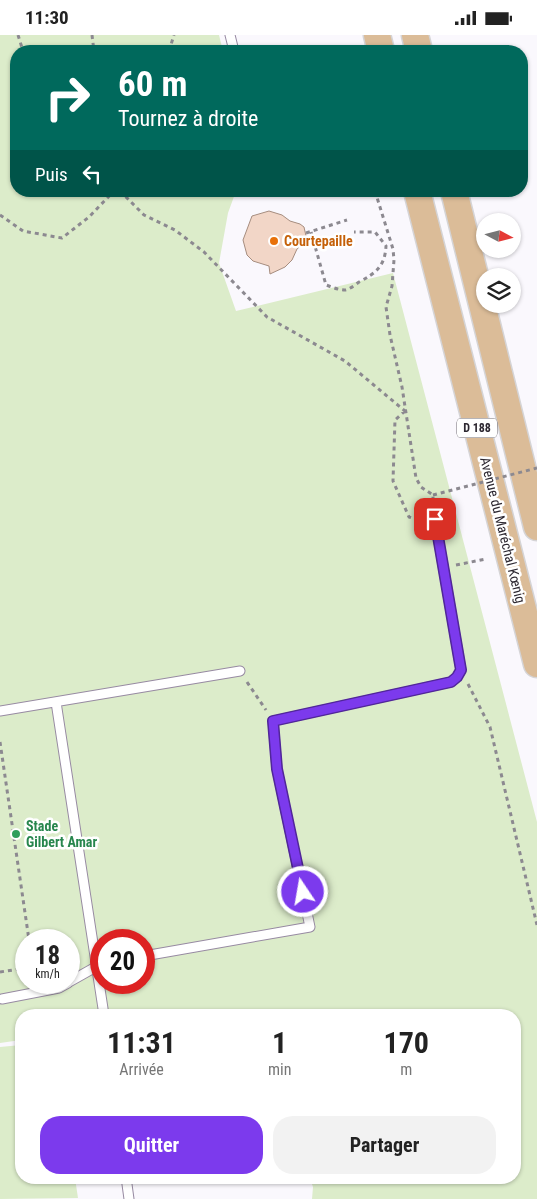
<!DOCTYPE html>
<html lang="fr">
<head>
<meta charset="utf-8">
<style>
	:root { --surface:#fff; --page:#f2f2f2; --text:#222; --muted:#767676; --accent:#7c3aed }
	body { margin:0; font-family:"Roboto Condensed",sans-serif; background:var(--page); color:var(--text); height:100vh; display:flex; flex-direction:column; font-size:19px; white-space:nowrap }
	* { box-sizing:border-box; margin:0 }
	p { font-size:16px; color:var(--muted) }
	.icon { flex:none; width:28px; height:28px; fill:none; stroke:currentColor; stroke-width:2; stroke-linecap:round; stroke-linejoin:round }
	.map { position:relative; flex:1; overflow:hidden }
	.panel { position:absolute; left:15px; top:974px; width:506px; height:175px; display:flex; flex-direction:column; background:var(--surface); border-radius:20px; box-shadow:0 1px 4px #0004 }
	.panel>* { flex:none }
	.top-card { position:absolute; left:10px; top:10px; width:518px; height:152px; border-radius:20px; box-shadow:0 1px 4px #0004; background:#00695c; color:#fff; overflow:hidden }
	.needle { width:32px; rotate:97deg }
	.controls { position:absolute; left:476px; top:178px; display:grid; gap:10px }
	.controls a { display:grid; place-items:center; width:45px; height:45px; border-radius:50%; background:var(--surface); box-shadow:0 1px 4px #0004; font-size:25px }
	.speed { position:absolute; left:15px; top:894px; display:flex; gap:10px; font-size:25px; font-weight:700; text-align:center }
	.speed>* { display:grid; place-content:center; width:65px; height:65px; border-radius:50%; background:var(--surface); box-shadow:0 1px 4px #0004; line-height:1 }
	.speed small { font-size:12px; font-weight:400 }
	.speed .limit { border:8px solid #d22; background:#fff; color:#111 }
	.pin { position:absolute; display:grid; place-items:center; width:42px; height:42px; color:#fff; margin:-21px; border-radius:10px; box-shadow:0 2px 8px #0006 }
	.me { position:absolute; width:55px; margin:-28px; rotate:348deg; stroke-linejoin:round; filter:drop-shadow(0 0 4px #0008) }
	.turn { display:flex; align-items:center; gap:18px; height:105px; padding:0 25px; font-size:22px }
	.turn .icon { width:65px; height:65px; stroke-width:2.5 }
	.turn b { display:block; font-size:35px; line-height:42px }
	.then { display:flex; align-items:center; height:48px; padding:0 25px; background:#0003; gap:10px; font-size:19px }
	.eta { display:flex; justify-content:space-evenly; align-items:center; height:85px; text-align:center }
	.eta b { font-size:30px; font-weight:700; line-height:35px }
	.button { display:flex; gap:10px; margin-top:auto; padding:10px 25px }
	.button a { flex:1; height:58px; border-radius:20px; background:var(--accent); color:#fff; font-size:20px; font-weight:700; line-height:58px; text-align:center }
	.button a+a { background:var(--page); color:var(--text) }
	.status { display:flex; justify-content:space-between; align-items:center; height:35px; padding:0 25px; background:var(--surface); direction:ltr }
	.status svg { height:14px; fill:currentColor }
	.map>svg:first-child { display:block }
	.green { fill:#dcecca; fill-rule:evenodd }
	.building { fill:#f2d6c7; stroke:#a68d7f }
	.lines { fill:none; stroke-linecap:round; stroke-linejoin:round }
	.lane-casing { stroke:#978aa2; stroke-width:11 }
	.primary-casing { stroke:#d5d4d6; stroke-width:29 }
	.path { stroke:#8c8990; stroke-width:3; stroke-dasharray:4 4; stroke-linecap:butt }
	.lane { stroke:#fff; stroke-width:9 }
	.primary { stroke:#dbbc98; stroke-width:26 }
	.path-bridge { stroke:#8c8990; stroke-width:3; stroke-dasharray:4 4; stroke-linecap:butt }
	.route-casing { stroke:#51269a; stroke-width:12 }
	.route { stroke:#7c3aed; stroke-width:9 }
	.food-dot { fill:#e8710a; stroke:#fff; stroke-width:2 }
	.leisure-dot { fill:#2e9e5b; stroke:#fff; stroke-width:2 }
	.labels { text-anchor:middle; stroke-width:5; stroke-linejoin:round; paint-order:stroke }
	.shield { fill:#fff; stroke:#6c686f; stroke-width:1 }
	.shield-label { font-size:12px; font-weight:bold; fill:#2d2831 }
	.food-label { font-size:14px; font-weight:bold; fill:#c56008; stroke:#fff; text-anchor:start }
	.street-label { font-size:14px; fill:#2d2831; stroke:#fff }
	.leisure-label { font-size:14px; font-weight:bold; fill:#27864d; stroke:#fff; text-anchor:start }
</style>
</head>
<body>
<div class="status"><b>11:30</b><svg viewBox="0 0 49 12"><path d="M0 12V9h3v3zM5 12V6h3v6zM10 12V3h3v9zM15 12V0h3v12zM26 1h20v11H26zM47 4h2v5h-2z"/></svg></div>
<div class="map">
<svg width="537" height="1164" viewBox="0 0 537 1164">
	<rect width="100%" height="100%" fill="#faf8fd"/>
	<path class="green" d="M 0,0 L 219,0 L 223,16 L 16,16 L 16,156 L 236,156 L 228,178 L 219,228 L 236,276 L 393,238 L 537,787 L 537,1164 L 312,1164 L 313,1152 L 310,1143 L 515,1142 L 515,980 L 21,980 L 21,1005 L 0,1008 ZM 26,905 L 69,905 L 69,948 L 26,948 ZM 101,905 L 144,905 L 144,948 L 101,948 Z
		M 21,1010 L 21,1142 L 75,1143 L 78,1163 L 0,1164 L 0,1012 Z"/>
	<path class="building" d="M 269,176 L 282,180 L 290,186 L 300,189 L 304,192 L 306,201 L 304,208 L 297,214 L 292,225 L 285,232 L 270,239 L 269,231 L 253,226 L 247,220 L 243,205 L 252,181 Z"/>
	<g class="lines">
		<defs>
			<path id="lane" d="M 230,0 L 234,16
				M 56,667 L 104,980
				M 0,676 L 240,636
				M 144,921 L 310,892 L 277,734 L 273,686 L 451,647 L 457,642 L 461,635 L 435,484
				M 69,947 L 101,929
				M 2,964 L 59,953 L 68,948
				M 126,1142 L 129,1164"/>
			<path id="primary" d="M 377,0 L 381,16
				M 415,0 L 419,16
				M 417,156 L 537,629
				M 454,156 L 537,492"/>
		</defs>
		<use href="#lane" class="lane-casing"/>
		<use href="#primary" class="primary-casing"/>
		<path class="path" d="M 18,0 L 23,16
			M 92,0 L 94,16
			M 169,16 L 174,0
			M 120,156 L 144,180 L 175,195 L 204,217 L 267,282 L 345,326 L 405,376
			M 375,156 L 393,214 L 394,225 L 392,251 L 386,272 L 390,300 L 402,352 L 416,443 L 421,452 L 433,460 L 433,471
			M 0,180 L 23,196 L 62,203 L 89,182 L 114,156
			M 311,197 L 326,250 C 332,252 338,255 345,255 C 350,254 355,250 359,247 C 376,238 385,231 386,211 L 375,197 L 354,197
			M 306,198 L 347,185
			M 405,376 L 395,385 L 393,446 L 409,482 L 421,486
			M 456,530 L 486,524
			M 247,647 L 266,675
			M 468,649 L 490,692 L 537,890
			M 0,707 L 29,905
			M 0,937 L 26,933"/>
		<use href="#lane" class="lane"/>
		<use href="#primary" class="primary"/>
		<path class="path-bridge" d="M 433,460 L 537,433"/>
	</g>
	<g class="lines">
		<defs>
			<path id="route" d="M 303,857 L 277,734 L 273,686 L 451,647 L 457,642 L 461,635 L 435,484"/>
		</defs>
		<use href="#route" class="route-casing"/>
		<use href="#route" class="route"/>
	</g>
	<circle class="food-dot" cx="274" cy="206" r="5"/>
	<circle class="leisure-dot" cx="16" cy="799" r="5"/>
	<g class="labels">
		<rect class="shield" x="457" y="383.5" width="40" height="19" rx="4"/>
		<g class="shield-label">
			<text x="477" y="397">D 188</text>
		</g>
		<g class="food-label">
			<text x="284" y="211">Courtepaille</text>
		</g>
		<g class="street-label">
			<text transform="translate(503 495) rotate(76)" y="5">Avenue du Maréchal Kœnig</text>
		</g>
		<g class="leisure-label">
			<text x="26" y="796">Stade<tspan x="26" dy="16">Gilbert Amar</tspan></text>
		</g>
	</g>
</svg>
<div class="controls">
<a><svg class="needle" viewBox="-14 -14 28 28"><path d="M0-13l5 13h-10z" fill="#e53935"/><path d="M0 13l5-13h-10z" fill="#767676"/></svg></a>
<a><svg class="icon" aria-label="layers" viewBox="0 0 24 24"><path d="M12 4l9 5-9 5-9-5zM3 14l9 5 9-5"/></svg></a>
</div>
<div class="speed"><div>18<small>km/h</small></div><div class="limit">20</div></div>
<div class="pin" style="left:435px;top:484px;background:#d93025"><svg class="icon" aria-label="arrive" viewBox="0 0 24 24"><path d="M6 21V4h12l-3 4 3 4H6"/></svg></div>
<svg class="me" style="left:303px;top:857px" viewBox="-20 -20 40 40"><circle r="17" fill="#7c3aed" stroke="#fff" stroke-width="3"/><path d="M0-11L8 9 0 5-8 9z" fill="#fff"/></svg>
<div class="top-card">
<div class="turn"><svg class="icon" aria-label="right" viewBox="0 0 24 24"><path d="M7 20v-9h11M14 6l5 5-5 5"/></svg><div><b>60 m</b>Tournez à droite</div></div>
<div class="then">Puis<svg class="icon" aria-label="left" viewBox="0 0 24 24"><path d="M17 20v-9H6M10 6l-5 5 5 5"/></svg></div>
</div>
<section class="panel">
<div class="eta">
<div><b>11:31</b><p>Arrivée</p></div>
<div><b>1</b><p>min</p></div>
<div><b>170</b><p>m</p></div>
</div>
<div class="button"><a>Quitter</a><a>Partager</a></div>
</section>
</div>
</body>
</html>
